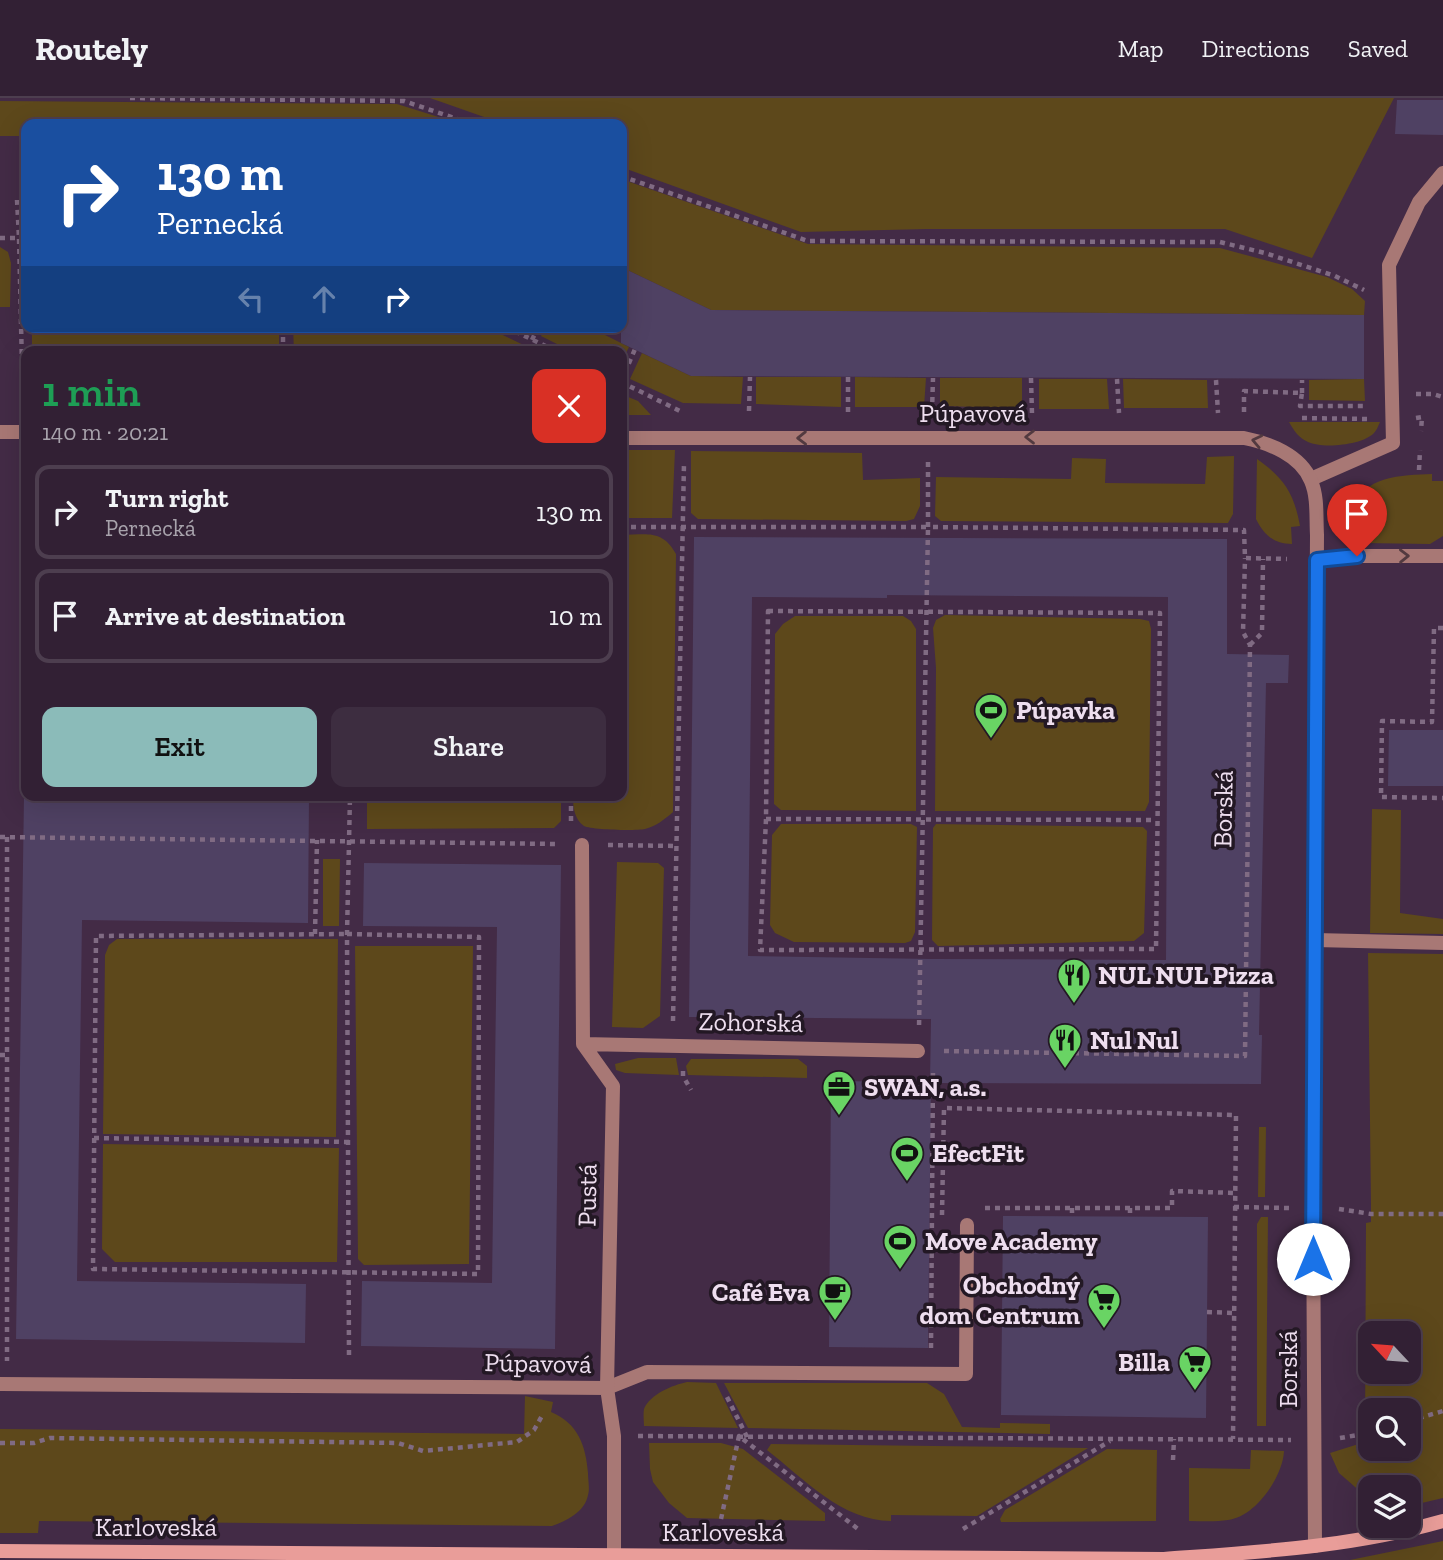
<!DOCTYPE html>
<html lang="en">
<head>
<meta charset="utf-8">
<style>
	:root { --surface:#322034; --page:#3d2d40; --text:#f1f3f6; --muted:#a8a3ac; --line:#4d3e4f; --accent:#8bbbb9 }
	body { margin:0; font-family:"Zilla Slab",serif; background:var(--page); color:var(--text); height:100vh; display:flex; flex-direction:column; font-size:26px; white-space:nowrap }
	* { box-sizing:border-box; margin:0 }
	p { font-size:23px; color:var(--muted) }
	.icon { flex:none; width:38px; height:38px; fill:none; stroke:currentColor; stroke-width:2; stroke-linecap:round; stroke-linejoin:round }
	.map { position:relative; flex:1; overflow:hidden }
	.details { position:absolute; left:21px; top:248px; width:606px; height:455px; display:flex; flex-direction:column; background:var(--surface); border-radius:14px; box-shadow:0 7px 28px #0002,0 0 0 2px var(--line) }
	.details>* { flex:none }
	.banner { position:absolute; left:21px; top:21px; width:606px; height:214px; border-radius:14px; box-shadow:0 7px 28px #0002,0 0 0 2px var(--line); background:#1a4fa0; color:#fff; overflow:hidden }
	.needle { width:46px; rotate:296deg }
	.tools { position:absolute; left:1358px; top:1223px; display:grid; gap:14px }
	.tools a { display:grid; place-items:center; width:63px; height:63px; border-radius:14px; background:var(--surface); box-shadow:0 7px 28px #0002,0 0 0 2px var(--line); font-size:35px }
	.pin { position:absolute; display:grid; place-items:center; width:60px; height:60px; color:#fff; margin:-72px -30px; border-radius:50% 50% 50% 0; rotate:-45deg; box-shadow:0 0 7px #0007 }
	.pin .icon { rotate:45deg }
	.me { position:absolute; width:77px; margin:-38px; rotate:0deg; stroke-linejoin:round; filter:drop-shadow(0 0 5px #0008) }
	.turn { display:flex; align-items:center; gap:24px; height:147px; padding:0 21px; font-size:32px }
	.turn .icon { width:91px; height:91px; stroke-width:2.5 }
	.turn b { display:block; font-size:49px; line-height:60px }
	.lanes { display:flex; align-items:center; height:66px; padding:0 21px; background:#0003; justify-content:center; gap:35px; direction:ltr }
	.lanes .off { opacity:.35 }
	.round { display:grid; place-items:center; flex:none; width:74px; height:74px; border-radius:14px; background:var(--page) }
	.summary { display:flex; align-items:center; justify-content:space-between; height:119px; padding:0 21px }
	h1 { font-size:42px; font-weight:600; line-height:52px; color:#1e9e55 }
	.action { display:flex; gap:14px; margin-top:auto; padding:14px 21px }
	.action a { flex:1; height:80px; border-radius:14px; background:var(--accent); color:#111; font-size:28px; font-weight:600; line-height:80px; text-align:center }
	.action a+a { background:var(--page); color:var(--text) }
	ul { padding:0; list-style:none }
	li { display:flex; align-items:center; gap:21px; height:94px; margin:0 14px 10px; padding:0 7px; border:4px solid var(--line); border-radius:14px }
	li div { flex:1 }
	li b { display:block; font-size:26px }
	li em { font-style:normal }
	header { display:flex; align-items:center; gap:42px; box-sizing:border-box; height:98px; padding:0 35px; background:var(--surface); border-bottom:2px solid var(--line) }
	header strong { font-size:33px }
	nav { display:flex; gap:38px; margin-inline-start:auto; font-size:24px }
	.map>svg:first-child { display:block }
	.green { fill:#5d481b; fill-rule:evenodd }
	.building { fill:#4f4163; fill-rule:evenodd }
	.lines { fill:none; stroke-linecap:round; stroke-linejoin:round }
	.path { stroke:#806b83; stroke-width:4.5; stroke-dasharray:5 5; stroke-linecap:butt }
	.lane { stroke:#a87875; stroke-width:14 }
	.street { stroke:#a87875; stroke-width:14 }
	.secondary { stroke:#e99d99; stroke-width:14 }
	.oneway { stroke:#523a40 }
	.route-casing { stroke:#114b97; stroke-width:18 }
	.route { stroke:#1a73e8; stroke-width:12 }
	.labels { text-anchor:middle; stroke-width:7; stroke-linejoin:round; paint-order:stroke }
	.street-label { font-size:26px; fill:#eedeef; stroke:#231824 }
	.poi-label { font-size:26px; font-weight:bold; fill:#eedeef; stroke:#231824; text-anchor:start }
</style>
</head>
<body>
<header>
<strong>Routely</strong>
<nav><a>Map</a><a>Directions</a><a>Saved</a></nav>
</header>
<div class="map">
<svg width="1443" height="1462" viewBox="0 0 1443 1462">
	<rect width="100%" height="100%" fill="#432b46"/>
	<path class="green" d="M 430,0 L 1394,0 L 1312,160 L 1225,131 L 927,131 L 801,134 L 621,69 L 621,26 L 504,26 Z
		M 0,3 L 397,6 L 461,26 L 26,26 L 26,38 L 0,38 Z
		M 621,81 L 808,146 L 1220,150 L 1327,179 L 1352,191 L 1365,203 L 1364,217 L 711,212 L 621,169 Z
		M 0,149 L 8,154 L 11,165 L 10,209 L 0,209 Z
		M 32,229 L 279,229 L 279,254 L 32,254 Z
		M 293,229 L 486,229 L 538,254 L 294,254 Z
		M 545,229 L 589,229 L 629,249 L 621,265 L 621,254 L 573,254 L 541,238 Z
		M 642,255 L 691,278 L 743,279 L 741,306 L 683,305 L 630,281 Z
		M 756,279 L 841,279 L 841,309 L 756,306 Z
		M 855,279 L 926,280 L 924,309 L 855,309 Z
		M 940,280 L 1022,280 L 1022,310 L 940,308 Z
		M 1039,281 L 1107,281 L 1109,311 L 1039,311 Z
		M 1123,281 L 1207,282 L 1208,310 L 1124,310 Z
		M 1364,281 L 1365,303 L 1309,302 L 1309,282 Z
		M 621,296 L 638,303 L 651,317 L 621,317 Z
		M 1289,324 L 1380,324 C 1378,328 1377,332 1374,335 C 1363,347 1323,351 1308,344 C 1299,340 1294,333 1289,324 Z
		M 621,352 L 675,352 L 672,420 L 621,420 Z
		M 691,353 L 862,355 L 863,382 L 920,380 L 920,408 L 914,421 L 906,423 L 698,421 L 691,415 Z
		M 1234,358 L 1233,416 L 1228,425 L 941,423 L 935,418 L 936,379 L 1071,381 L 1072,360 L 1106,361 L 1105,385 L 1205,386 L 1207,359 Z
		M 1257,361 C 1284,380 1294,395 1300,428 L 1291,429 L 1292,446 C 1274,446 1264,437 1256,421 Z
		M 1432,376 L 1432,383 L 1443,383 L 1443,438 L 1430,446 L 1363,445 C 1356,440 1353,430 1353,421 C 1354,378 1400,377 1432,376 Z
		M 621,437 C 647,437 662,431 676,456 L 673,714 C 664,722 656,728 645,731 C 636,733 592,732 584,728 C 574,721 573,709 573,698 L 621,698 Z
		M 945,517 L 1140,521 L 1149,523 L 1151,531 L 1149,704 L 1145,713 L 935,713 L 936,570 L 933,530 L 936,522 Z
		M 795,518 L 903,518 L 911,523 L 916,531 L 916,713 L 781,712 L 774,706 L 775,536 L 783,526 Z
		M 367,698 L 561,698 L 561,723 L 554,730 L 367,731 Z
		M 1372,711 L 1401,712 L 1400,815 L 1443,821 L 1443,836 L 1370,835 Z
		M 781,726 L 911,726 L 917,729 L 915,834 L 911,843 L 905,845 L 794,844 L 775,835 L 770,827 L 772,737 Z
		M 936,726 L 1143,729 L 1147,733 L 1144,835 L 1134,843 L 938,848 L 932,842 L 933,730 Z
		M 323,761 L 340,761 L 339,828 L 323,828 Z
		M 617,764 L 658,765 L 664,770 L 660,918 L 643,930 L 612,929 Z
		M 117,841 L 338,841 L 336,1039 L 103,1036 L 105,857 L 109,847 Z
		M 355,848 L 473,848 L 469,1166 L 364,1167 L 358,1161 Z
		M 1368,855 L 1443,856 L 1443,1400 L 1409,1408 L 1409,1390 L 1370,1390 L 1370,1402 L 1339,1375 L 1330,1355 L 1365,1344 L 1366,1125 L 1371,1124 L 1371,1107 ZM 1370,1236 L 1409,1236 L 1409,1274 L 1370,1274 ZM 1370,1312 L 1409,1312 L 1409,1351 L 1370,1351 Z
		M 638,960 L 676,960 L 679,977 L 625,975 L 616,972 L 615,966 Z
		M 691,961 L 798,961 L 807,968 L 807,980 L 688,977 L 686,968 Z
		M 1259,1029 L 1266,1029 L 1265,1099 L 1258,1099 Z
		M 103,1046 L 339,1050 L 337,1164 L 115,1164 L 102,1151 Z
		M 1261,1119 L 1268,1119 L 1266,1328 L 1257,1328 L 1257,1126 Z
		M 687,1284 L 716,1285 L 738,1330 L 644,1328 C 644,1324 643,1316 644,1311 C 650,1296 673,1287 687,1284 Z
		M 724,1285 L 927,1285 L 944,1296 L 962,1329 L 1000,1330 L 1000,1325 L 1050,1326 L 1050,1336 L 748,1330 Z
		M 525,1298 L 553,1304 L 551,1314 C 578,1325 586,1348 588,1375 C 588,1382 590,1391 588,1397 C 585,1414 566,1423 552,1428 L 39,1423 L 38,1435 L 0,1435 L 0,1331 L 524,1336 Z
		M 649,1345 L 721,1345 L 743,1351 L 825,1415 L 825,1423 L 687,1420 L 669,1405 L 653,1384 L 650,1371 Z
		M 771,1346 L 1088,1350 L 977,1418 L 891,1417 L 891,1423 C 842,1423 803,1380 767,1352 Z
		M 1107,1351 L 1157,1352 L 1156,1423 L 1001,1424 L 1000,1421 L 1005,1412 Z
		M 1251,1352 L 1284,1353 C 1283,1378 1256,1419 1228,1422 C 1216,1424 1202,1423 1189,1423 L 1189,1370 L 1250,1371 Z
		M 1443,1443 L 1443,1462 L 1350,1462 Z"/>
	<path class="building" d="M 1397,2 L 1443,2 L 1443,37 L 1395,36 Z
		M 621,169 L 711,212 L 1364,217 L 1364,281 L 691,278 L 621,245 Z
		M 694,439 L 1227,441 L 1227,556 L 1289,557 L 1288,585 L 1266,585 L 1259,937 L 1262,937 L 1261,986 L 931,985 L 928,1250 L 829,1249 L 831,983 L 930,984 L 931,921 L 689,919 ZM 887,497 L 1168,499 L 1166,862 L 932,861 L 748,858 L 752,499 L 887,500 Z
		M 1389,632 L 1443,632 L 1443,688 L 1388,688 Z
		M 24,698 L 309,698 L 308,825 L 82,822 L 77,1183 L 306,1186 L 305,1245 L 16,1241 Z
		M 364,765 L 561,767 L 555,1251 L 361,1248 L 362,1183 L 492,1185 L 497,829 L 363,828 Z
		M 1003,1118 L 1208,1119 L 1206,1320 L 1001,1317 Z"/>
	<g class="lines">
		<path class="path" d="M 130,0 L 404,3 L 472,26
			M 621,78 L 808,143 L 1220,144 L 1265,155 L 1335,178 L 1364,192
			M 17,102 L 19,140 L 26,140
			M 0,140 L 19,140 L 23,309
			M 506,229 L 558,254
			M 532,242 L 538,229
			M 283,254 L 283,229
			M 1031,280 L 1032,316
			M 1117,281 L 1119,315
			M 1216,282 L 1218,315
			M 621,284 L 682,314
			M 621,284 L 635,251
			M 1302,295 L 1302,282
			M 1416,296 L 1433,296 L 1443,299
			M 749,313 L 750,279
			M 848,314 L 848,279
			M 932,314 L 933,280
			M 1244,314 L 1244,293 L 1302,295 L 1300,308 L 1367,308
			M 1302,320 L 1367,321
			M 1416,320 L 1422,319 L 1421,333
			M 928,364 L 928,429 L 1244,432 L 1245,460 L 1287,461
			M 1419,372 L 1420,352
			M 621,429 L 928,429 L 919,930
			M 768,513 L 1160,515 L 1156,851 L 760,852 L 766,721 Z
			M 1443,530 L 1434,530 L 1432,624 L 1382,623 L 1381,699 L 1443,700
			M 1250,547 L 1262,535 L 1263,461
			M 571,698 L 571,724
			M 766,721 L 1156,722
			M 0,739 L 557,746
			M 7,739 L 7,1263
			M 608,747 L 677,748
			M 315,836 L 317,742
			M 347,836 L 479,839 L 478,1176 L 93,1171 L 96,838 Z
			M 673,923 L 684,365
			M 944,953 L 1245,958 L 1250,547 L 1243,534 L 1245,460
			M 0,957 L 8,957
			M 683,973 L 683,978 L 691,992
			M 94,1040 L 349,1044
			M 1234,1109 L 1290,1110
			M 985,1110 L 1172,1110 L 1172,1093 L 1235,1095
			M 1072,1110 L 1072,1118
			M 1130,1110 L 1130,1118
			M 1339,1111 L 1371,1116 L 1443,1116
			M 942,1117 L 944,1010 L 1236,1017 L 1233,1341
			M 1207,1214 L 1234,1215
			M 931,1250 L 933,973
			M 349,1257 L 347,836 L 350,698
			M 727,1299 L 747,1339
			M 1409,1323 L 1443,1313
			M 638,1338 L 1291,1342
			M 1340,1340 L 1370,1335
			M 0,1345 L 34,1345 L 50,1340 L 398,1345 L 423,1353 L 517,1344 L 534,1332 L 543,1316
			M 1173,1362 L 1174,1341
			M 721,1421 L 739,1338 L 858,1431
			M 963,1431 L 1110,1343"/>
		<path class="lane" d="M 1311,381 L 1393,345 L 1389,167 L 1419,104 L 1443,75
			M 1315,842 L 1443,845
			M 607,1290 L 647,1274 L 966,1276 L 967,1127"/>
		<path class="street" d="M 0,334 L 26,334
			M 621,340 L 1244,340 C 1269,345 1301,357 1311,383 C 1318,399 1316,420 1317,437 L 1313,1110 L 1315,1448
			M 1317,462 L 1357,458 L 1443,458
			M 582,747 L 583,946 L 613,988 L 607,1290 L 614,1338 L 614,1458
			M 583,946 L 918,953
			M 0,1286 L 607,1290"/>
		<path class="secondary" d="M 0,1453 L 1164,1461 C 1257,1454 1353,1449 1443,1423"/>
	</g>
	<defs><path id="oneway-chevron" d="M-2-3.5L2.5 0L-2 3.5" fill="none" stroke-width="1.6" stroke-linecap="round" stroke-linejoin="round" transform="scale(1.75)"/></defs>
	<g class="oneway">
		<use href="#oneway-chevron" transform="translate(1030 339) rotate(-180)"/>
		<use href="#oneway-chevron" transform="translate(802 340) rotate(179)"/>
		<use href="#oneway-chevron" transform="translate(1257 343) rotate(-168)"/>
		<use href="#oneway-chevron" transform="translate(1404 458) rotate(-1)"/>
	</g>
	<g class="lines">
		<defs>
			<path id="route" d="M 1313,1161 L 1317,462 L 1357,458"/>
		</defs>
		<use href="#route" class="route-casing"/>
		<use href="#route" class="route"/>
	</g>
	<defs>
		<symbol id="stadium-pin" viewBox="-11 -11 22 30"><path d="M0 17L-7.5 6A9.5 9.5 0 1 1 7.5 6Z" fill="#69d464" stroke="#231824"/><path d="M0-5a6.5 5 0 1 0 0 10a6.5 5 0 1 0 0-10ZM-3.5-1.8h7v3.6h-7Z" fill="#111"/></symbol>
		<symbol id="restaurant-pin" viewBox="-11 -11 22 30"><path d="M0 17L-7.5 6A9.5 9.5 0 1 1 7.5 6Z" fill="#69d464" stroke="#231824"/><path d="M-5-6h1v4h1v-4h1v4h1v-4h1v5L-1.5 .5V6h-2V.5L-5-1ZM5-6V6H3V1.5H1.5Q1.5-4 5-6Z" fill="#111"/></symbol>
		<symbol id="office-pin" viewBox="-11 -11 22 30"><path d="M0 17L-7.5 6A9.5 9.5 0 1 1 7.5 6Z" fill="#69d464" stroke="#231824"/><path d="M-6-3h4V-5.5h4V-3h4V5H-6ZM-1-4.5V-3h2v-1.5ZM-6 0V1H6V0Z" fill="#111"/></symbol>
		<symbol id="cafe-pin" viewBox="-11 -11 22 30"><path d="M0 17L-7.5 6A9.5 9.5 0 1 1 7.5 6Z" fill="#69d464" stroke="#231824"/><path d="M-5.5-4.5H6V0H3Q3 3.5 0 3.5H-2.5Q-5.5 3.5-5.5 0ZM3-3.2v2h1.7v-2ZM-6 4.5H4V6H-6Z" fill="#111"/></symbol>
		<symbol id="supermarket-pin" viewBox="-11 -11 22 30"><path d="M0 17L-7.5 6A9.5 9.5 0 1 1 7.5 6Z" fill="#69d464" stroke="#231824"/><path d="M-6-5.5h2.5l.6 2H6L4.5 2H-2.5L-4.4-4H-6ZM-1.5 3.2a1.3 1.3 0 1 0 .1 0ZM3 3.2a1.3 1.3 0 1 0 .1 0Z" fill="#111"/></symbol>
	</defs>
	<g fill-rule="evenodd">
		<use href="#stadium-pin" x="972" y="593" width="38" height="52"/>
		<use href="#restaurant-pin" x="1055" y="858" width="38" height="52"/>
		<use href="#restaurant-pin" x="1046" y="923" width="38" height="52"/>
		<use href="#office-pin" x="820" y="970" width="38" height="52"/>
		<use href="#stadium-pin" x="888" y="1036" width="38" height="52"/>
		<use href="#stadium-pin" x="881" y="1124" width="38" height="52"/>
		<use href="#cafe-pin" x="816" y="1175" width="38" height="52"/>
		<use href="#supermarket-pin" x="1085" y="1183" width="38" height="52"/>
		<use href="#supermarket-pin" x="1176" y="1245" width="38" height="52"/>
	</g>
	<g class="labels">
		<g class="street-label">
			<text x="973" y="324">Púpavová</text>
			<text transform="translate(1223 711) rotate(-89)" y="9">Borská</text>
			<text transform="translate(751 924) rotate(1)" y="9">Zohorská</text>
			<text transform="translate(587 1097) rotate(-89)" y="9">Pustá</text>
			<text transform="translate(538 1265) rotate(1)" y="9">Púpavová</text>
			<text transform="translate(1288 1271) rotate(-90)" y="9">Borská</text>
			<text x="156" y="1438">Karloveská</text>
			<text x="723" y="1443">Karloveská</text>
		</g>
		<g class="poi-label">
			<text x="1016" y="621">Púpavka</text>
			<text x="1098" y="886">NUL NUL Pizza</text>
			<text x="1090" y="951">Nul Nul</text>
			<text x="864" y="998">SWAN, a.s.</text>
			<text x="932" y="1064">EfectFit</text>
			<text x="925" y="1152">Move Academy</text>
			<text x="1080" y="1196" text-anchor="end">Obchodný<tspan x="1080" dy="30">dom Centrum</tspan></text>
			<text x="810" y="1203" text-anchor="end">Café Eva</text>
			<text x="1170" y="1273" text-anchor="end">Billa</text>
		</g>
	</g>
</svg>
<div class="tools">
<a><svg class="needle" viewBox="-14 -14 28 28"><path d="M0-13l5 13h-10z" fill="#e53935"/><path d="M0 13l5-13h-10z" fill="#a8a3ac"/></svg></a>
<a><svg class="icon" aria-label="search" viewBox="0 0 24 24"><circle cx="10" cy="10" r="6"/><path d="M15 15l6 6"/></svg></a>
<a><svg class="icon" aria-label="layers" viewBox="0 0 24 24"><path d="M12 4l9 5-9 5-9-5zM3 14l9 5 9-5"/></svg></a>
</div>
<div class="pin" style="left:1357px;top:458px;background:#d93025"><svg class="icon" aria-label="arrive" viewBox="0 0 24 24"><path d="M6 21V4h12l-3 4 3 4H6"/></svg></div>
<svg class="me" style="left:1313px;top:1161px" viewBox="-20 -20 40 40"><circle r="19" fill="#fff"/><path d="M0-13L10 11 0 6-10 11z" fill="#1a73e8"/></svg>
<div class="banner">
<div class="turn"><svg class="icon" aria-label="right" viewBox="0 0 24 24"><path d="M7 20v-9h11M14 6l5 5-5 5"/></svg><div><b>130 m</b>Pernecká</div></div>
<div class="lanes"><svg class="icon off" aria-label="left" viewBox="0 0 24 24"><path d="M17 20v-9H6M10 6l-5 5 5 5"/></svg><svg class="icon off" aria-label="ahead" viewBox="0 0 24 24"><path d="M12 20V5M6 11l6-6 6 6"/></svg><svg class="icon" aria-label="right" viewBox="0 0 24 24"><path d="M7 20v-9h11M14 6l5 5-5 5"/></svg></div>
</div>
<section class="details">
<div class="summary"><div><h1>1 min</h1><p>140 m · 20:21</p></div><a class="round" style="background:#d93025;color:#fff"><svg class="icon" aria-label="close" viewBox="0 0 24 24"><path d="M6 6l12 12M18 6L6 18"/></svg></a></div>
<ul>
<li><svg class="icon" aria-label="right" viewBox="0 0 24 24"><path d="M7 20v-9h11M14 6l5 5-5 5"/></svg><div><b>Turn right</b><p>Pernecká</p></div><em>130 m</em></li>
<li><svg class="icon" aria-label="arrive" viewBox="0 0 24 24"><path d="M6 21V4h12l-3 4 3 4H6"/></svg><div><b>Arrive at destination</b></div><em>10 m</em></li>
</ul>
<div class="action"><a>Exit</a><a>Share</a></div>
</section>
</div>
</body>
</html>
